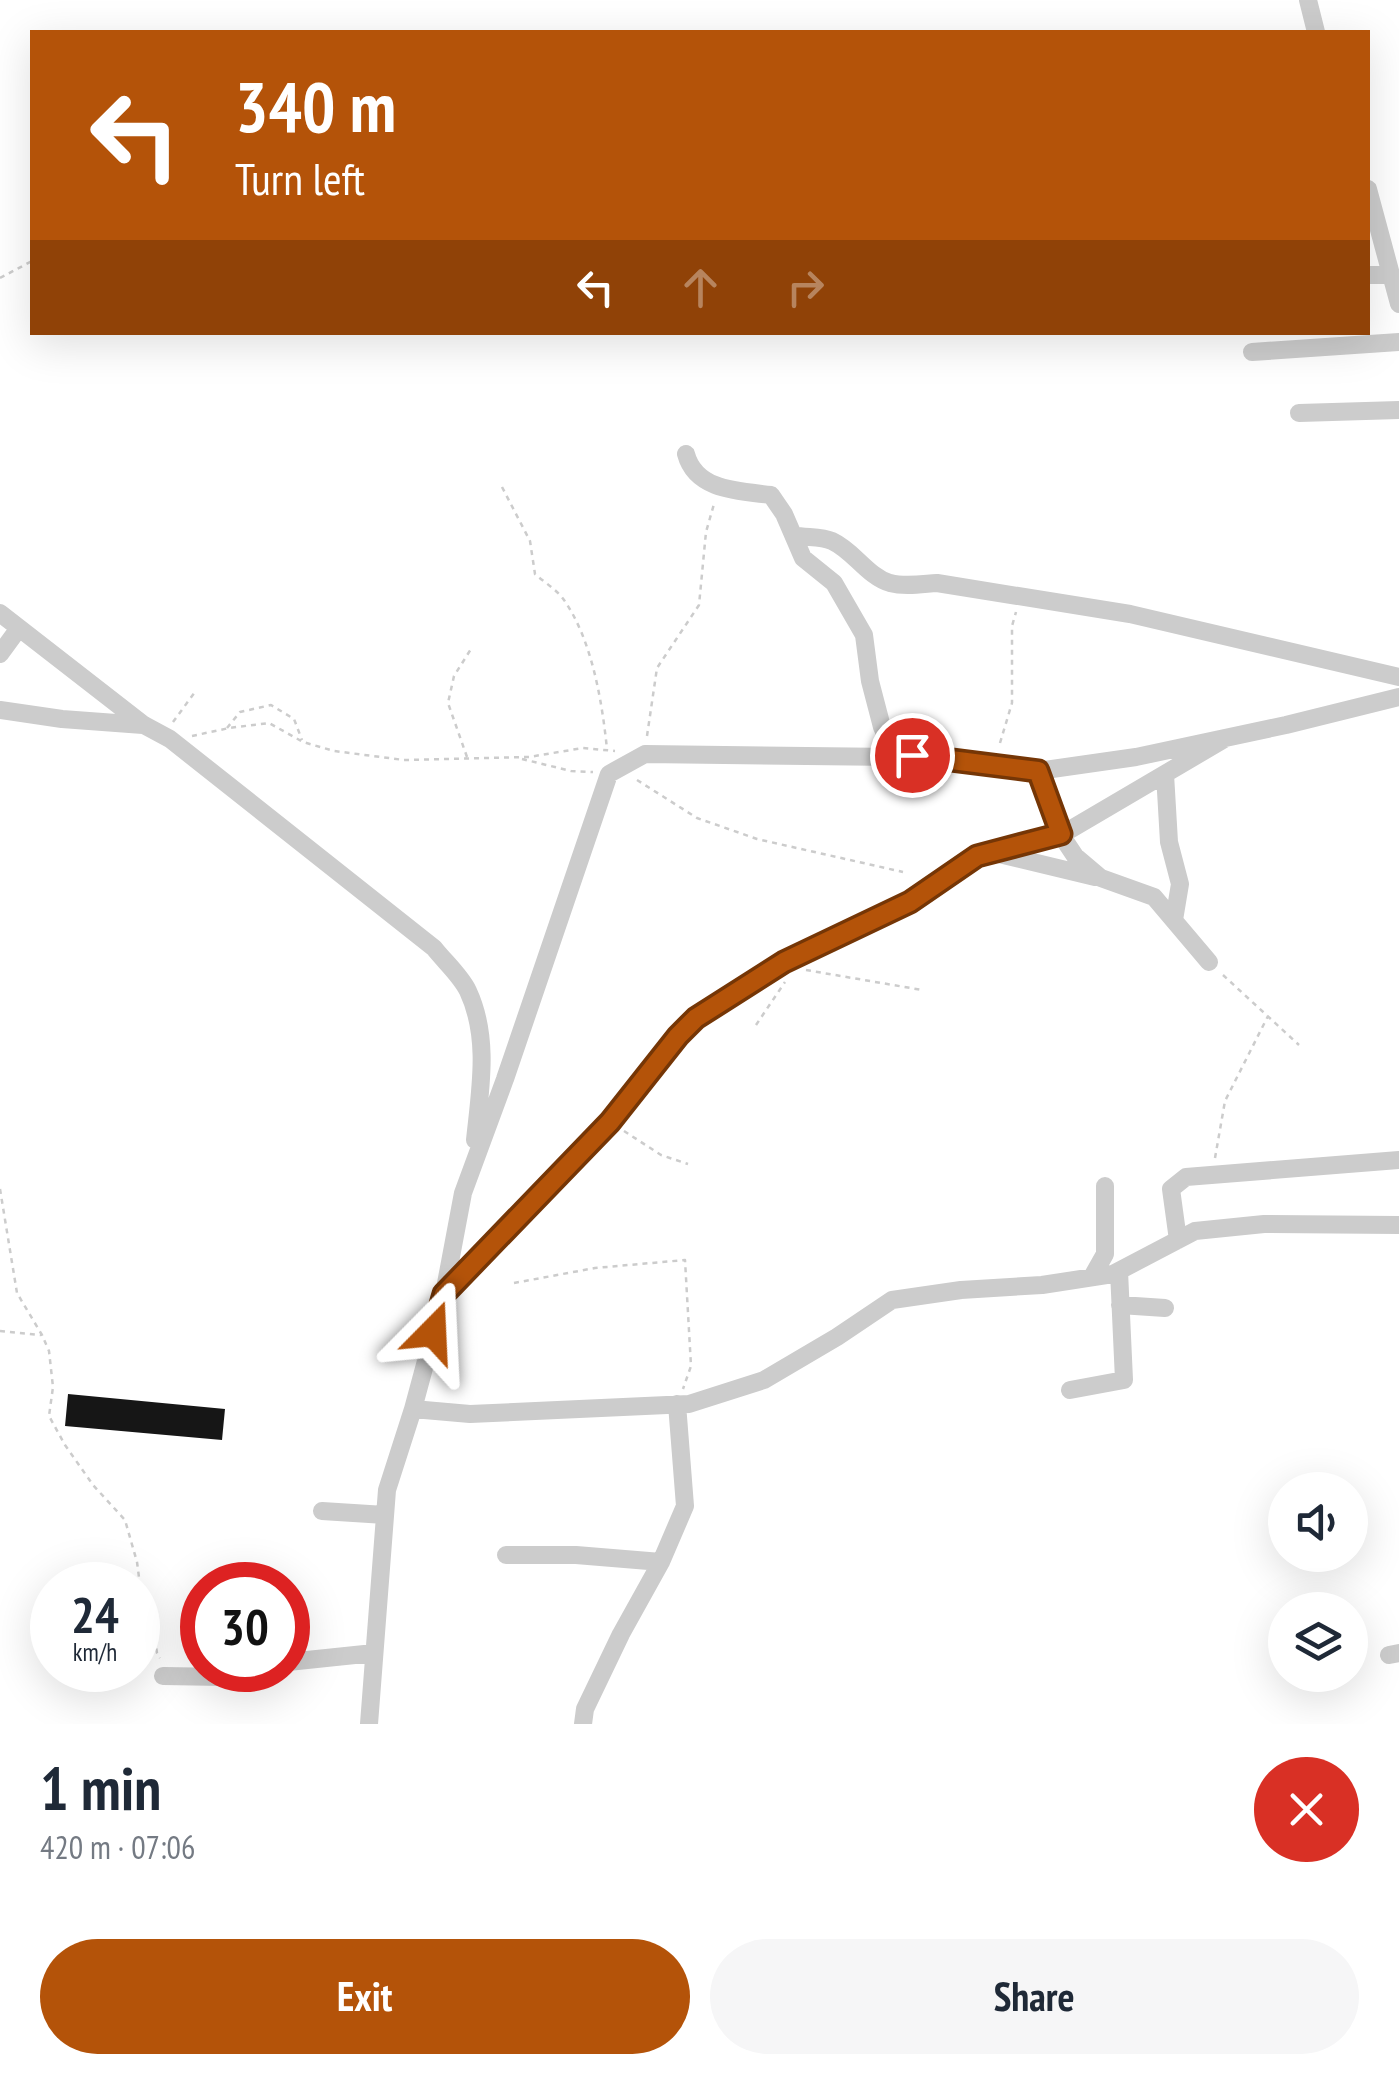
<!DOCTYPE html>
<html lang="en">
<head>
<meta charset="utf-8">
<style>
	:root { --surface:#fff; --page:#f6f6f7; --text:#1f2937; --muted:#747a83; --accent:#b45309 }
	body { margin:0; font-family:"PT Sans Narrow",sans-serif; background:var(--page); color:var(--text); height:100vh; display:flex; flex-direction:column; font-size:38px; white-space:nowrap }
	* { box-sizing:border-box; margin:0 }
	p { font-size:32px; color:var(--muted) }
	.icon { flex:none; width:55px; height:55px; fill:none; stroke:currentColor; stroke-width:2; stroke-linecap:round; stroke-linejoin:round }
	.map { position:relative; height:1724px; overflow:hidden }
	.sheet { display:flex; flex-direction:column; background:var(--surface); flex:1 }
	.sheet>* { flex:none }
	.hud { position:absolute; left:30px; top:30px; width:1340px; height:305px; border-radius:0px; box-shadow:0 10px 40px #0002; background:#b45309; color:#fff; overflow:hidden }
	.buttons { position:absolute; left:1268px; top:1472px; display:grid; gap:20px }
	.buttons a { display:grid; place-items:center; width:100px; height:100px; border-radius:50%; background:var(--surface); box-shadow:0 10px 40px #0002; font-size:50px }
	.speed { position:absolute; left:30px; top:1562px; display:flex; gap:20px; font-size:50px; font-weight:700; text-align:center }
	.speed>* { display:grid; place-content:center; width:130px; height:130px; border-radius:50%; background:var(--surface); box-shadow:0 10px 40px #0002; line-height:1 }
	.speed small { font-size:25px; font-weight:400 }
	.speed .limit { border:15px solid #d22; background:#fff; color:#111 }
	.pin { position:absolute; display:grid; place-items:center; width:85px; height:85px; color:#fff; margin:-42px; border:5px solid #fff; border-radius:50%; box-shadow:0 2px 10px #0007 }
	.me { position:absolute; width:110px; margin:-55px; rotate:21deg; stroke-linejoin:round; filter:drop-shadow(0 0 8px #0008) }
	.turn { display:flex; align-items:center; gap:35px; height:210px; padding:0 40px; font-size:45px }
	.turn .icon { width:130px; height:130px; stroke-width:2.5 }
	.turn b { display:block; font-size:70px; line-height:85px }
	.lanes { display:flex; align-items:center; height:95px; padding:0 40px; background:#0003; justify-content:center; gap:50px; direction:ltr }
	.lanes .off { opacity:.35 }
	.round { display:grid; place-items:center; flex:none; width:105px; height:105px; border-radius:52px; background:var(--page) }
	.headline { display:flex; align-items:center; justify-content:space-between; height:170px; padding:0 40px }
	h1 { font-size:60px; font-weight:700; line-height:75px }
	.primary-button { display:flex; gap:20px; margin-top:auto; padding:20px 40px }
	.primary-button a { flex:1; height:115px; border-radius:60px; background:var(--accent); color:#fff; font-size:40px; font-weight:700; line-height:115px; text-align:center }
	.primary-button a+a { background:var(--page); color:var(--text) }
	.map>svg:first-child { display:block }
	.building { fill:#161616 }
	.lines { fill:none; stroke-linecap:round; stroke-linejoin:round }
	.path { stroke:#ccc; stroke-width:2.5; stroke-dasharray:5 5; stroke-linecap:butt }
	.street { stroke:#ccc; stroke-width:18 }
	.route-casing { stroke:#753606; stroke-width:25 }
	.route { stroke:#b45309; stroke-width:18 }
</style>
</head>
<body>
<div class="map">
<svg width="1399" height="1724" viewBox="0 0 1399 1724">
	<rect width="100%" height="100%" fill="#fff"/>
	<path class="building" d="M 68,1394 L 225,1409 L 222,1440 L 65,1426 Z"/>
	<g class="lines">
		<path class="path" d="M 0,278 L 32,261
			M 502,487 L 530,541 L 535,574 C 544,582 557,590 564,600 C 592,640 602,701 607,749
			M 173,722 L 195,692
			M 227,728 L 240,712 L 271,705 L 294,719 L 302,740
			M 192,736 L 229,728 L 269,723 L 303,742 L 334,751 L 404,760 L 529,757 L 583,748 L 615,751
			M 647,736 L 657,668 L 699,605 L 706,532 L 714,504
			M 1000,743 L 1012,703 L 1012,626 L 1016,612
			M 467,757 L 448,703 L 454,676 L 471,649
			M 522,759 L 571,771 L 593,772
			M 637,780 L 697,818 L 757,839 L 903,872
			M 806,970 L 922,990
			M 1223,975 L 1299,1045
			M 756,1025 L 785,982
			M 624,1131 L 661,1155 L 688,1164
			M 1215,1158 L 1225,1101 L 1268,1016
			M 0,1189 L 17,1293 L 42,1335 L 49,1351 L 53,1387 L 49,1416 L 65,1445 L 93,1485 L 125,1520 L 137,1562 L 140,1585 L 149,1600 L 157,1653 L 160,1658
			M 514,1283 L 595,1268 L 685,1260 L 691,1366 L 683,1389
			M 0,1331 L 41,1335"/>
		<path class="street" d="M 1308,0 L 1316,32
			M 1368,189 L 1399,304
			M 1368,275 L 1391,275
			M 1252,352 L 1399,342
			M 1299,413 L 1399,410
			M 793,535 C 805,538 821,536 832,541 C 854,551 867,576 890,583 C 905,587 922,584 937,583 L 1130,614 L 1399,677
			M 0,613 L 144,725 L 170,739 L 434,948 C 445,962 461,976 468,991 C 490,1038 480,1091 475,1140
			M 0,654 L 19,628
			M 0,710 L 62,719 L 143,725
			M 913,755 L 1038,771 L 1136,757 L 1286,725 L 1399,697
			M 1038,771 L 1061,835 L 1075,856 L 1101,878 L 1154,897 L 1209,962
			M 1165,774 L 1169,842 L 1180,884 L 1174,920
			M 999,854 L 1095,877
			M 1178,1240 L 1171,1189 L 1186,1177 L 1399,1160
			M 1092,1277 L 1105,1254 L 1105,1186
			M 446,1292 L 610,1122 L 677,1036 L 696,1018 L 784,962 L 910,901 L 977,856 L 1061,835 L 1226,738
			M 1120,1305 L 1165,1308
			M 1070,1390 L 1124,1380 L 1119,1271
			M 413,1409 L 444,1294 L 463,1193 L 505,1079 L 609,774 L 645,754 L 896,757 L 882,727 L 870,681 L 864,635 L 834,583 L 803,558 L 784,514 L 771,495 C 739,491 696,491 686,454
			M 322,1511 L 385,1515
			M 506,1555 L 576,1555 L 661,1562
			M 1389,1655 L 1399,1653
			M 288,1662 L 374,1653
			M 163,1676 L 224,1677 L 228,1670
			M 369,1724 L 387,1490 L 413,1409 L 470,1414 L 689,1404 L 764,1380 L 837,1337 L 892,1300 L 961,1290 L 1042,1285 L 1113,1274 L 1195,1231 L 1264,1224 L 1399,1225
			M 583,1724 L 585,1709 L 621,1634 L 661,1562 L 685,1506 L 677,1404"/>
	</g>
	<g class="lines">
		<defs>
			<path id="route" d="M 433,1332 L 444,1294 L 610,1122 L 678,1036 L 696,1018 L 784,962 L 910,902 L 977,856 L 1061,834 L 1038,771 L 912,755"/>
		</defs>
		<use href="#route" class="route-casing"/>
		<use href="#route" class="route"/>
	</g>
</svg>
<div class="buttons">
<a><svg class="icon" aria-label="sound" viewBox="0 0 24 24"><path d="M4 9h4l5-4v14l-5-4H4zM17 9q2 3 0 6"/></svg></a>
<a><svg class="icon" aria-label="layers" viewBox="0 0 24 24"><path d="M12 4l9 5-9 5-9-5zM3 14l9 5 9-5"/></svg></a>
</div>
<div class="speed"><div>24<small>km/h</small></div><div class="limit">30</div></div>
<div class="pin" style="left:912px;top:755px;background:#d93025"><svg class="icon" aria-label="arrive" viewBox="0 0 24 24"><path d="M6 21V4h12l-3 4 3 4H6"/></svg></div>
<svg class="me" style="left:433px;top:1332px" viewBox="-20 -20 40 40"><path d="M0-17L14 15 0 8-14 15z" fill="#b45309" stroke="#fff" stroke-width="4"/></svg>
<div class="hud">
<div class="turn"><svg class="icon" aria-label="left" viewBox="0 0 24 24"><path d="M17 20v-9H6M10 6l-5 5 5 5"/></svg><div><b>340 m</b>Turn left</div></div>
<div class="lanes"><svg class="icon" aria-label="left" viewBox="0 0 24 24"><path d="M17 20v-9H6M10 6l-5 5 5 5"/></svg><svg class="icon off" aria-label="ahead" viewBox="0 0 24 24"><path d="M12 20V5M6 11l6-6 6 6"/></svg><svg class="icon off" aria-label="right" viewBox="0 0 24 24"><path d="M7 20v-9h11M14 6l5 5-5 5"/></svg></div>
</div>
</div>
<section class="sheet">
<div class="headline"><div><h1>1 min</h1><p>420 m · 07:06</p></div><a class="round" style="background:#d93025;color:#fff"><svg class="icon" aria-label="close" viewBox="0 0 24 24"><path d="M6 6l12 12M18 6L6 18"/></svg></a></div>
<div class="primary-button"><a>Exit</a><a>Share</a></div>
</section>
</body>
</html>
